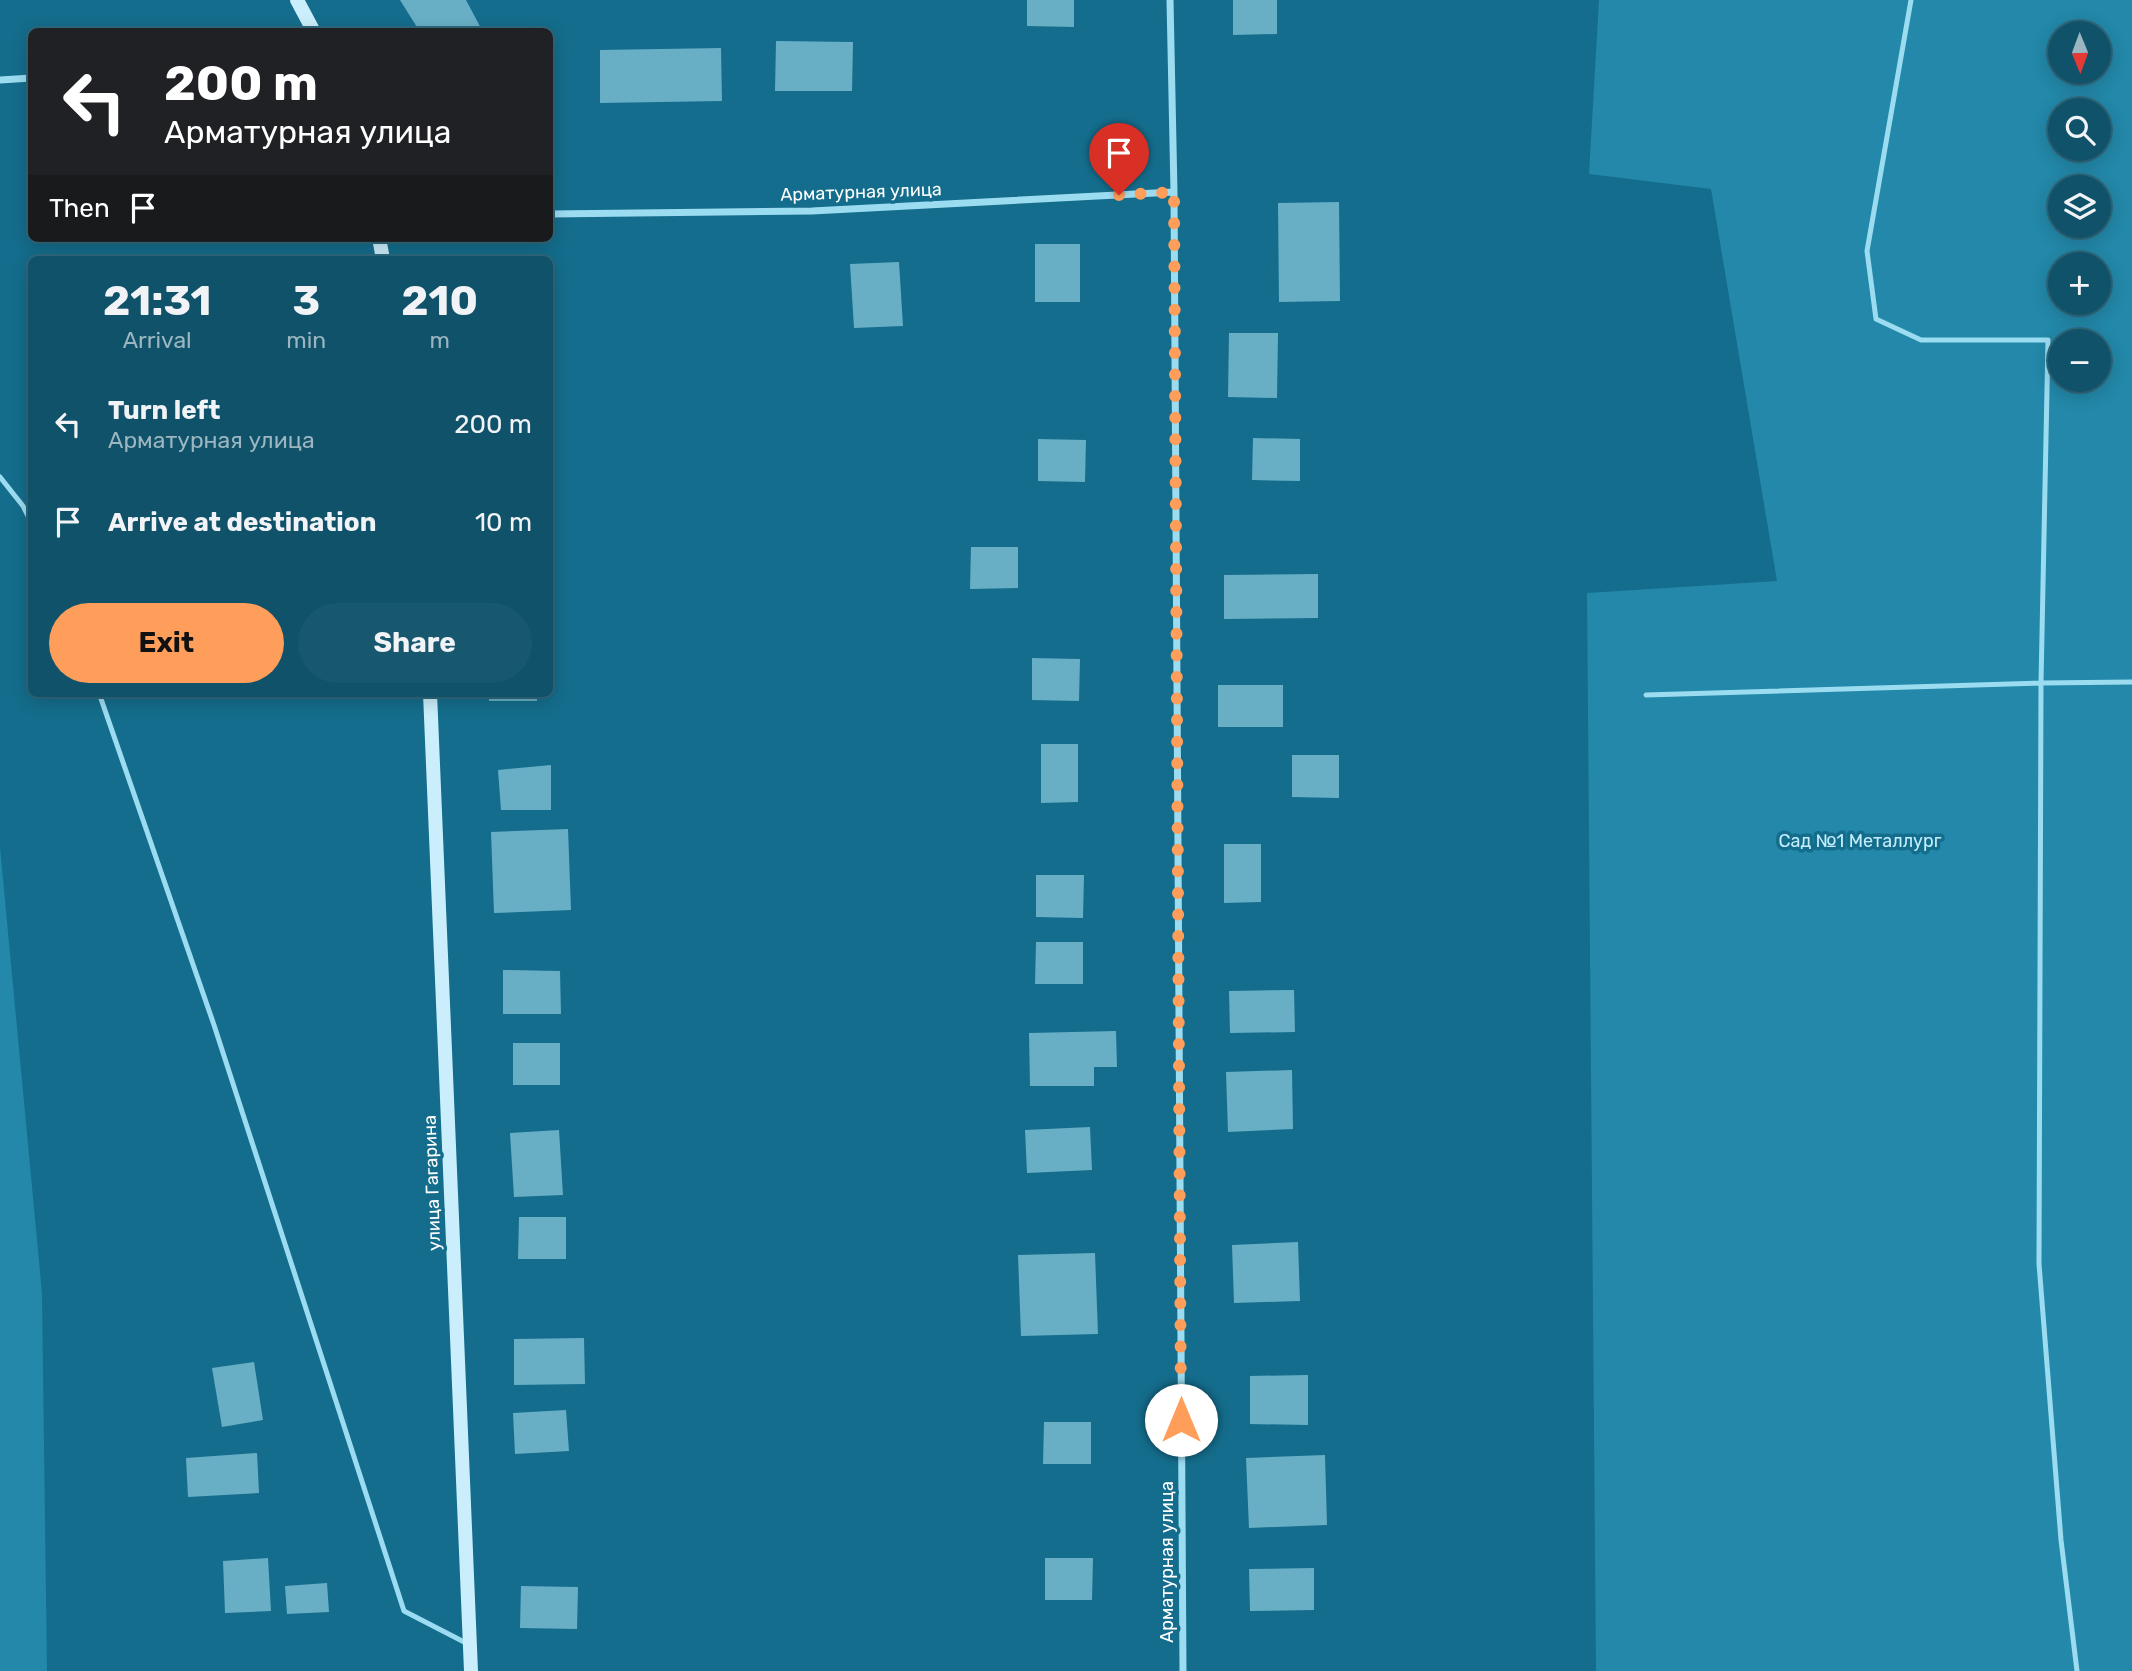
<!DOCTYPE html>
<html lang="en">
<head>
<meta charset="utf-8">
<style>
	:root { --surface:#0f5269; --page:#18586f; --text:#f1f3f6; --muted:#9bb6c0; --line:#2f697d; --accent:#ff9e5b }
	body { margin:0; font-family:Rubik,sans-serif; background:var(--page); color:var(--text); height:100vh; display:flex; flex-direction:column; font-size:26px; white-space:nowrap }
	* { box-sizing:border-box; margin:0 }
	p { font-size:23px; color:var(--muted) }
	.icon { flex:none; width:38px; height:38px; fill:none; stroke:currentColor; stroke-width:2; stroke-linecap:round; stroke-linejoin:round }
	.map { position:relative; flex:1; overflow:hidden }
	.drawer { position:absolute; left:28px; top:256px; width:525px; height:441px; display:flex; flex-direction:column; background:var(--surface); border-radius:10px; box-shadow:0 4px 18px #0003,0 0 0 2px var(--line) }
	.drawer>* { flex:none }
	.banner { position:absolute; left:28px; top:28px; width:525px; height:214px; border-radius:10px; box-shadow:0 4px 18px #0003,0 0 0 2px var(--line); background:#202124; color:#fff; overflow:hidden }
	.needle { width:46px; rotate:179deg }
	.controls { position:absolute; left:2048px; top:21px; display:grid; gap:14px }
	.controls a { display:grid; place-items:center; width:63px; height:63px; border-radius:50%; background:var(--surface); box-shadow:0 4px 18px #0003,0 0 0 2px var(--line); font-size:35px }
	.pin { position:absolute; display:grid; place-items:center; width:60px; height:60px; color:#fff; margin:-72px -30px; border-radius:50% 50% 50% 0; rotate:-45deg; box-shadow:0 0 7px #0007 }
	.pin .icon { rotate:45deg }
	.me { position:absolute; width:77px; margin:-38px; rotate:0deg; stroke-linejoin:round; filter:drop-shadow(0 0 5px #0008) }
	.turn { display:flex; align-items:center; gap:24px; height:147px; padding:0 21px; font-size:32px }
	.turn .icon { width:91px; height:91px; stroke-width:2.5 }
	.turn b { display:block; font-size:49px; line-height:60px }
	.then { display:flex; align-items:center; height:66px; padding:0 21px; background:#0003; gap:14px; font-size:26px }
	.eta { display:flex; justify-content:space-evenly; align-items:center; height:119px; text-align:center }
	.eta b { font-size:42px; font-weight:700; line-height:49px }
	.primary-button { display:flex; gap:14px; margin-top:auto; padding:14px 21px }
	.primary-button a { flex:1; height:80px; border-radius:42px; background:var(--accent); color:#111; font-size:28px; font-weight:700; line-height:80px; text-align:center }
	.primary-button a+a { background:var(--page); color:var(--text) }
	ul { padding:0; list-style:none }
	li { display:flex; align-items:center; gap:21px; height:98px; padding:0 21px }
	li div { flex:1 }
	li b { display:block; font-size:26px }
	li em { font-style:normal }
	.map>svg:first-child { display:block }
	.green { fill:#2388a9; fill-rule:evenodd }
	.building { fill:#68afc6 }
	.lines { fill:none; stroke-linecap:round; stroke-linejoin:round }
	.lane { stroke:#9cdcf0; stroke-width:5 }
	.street { stroke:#9cdcf0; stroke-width:7 }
	.secondary { stroke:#caeefb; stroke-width:14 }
	.route { stroke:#ff9e5b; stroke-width:12; stroke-dasharray:0 21.6 }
	.labels { text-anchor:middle; stroke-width:7; stroke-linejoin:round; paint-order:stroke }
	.street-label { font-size:18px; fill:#fff; stroke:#146d8c }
	.park-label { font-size:18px; fill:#c3eefc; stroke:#146d8c }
</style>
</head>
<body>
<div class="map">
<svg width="2132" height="1671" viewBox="0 0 2132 1671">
	<rect width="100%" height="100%" fill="#146d8c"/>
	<path class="green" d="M 1599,0 L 2132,0 L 2132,1671 L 1596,1671 L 1587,593 L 1777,581 L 1711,189 L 1589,174 ZM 2060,33 L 2098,33 L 2098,72 L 2060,72 ZM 2060,110 L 2098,110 L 2098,149 L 2060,149 ZM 2060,187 L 2098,187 L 2098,226 L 2060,226 ZM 2060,264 L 2098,264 L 2098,303 L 2060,303 ZM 2060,341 L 2098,341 L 2098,380 L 2060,380 Z
		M 0,847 L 42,1293 L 47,1671 L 0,1671 Z"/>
	<path class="building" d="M 400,0 L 466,0 L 483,32 L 420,32 Z
		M 1027,0 L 1074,0 L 1074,27 L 1027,26 Z
		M 1233,0 L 1277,0 L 1277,34 L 1233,35 Z
		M 776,41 L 853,42 L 852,91 L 775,91 Z
		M 721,48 L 722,101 L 600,103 L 600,50 Z
		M 1339,202 L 1340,301 L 1279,302 L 1278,203 Z
		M 1035,244 L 1080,244 L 1080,302 L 1035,302 Z
		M 899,262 L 903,326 L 854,328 L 850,264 Z
		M 1229,333 L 1278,333 L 1277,398 L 1228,397 Z
		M 1253,438 L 1300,439 L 1300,481 L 1252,480 Z
		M 1038,439 L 1086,440 L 1085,482 L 1038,481 Z
		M 971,547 L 1018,547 L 1018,588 L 970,589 Z
		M 1318,574 L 1318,618 L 1224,619 L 1224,575 Z
		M 1032,658 L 1080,659 L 1079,701 L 1032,700 Z
		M 1218,685 L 1283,685 L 1283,727 L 1218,727 Z
		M 489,693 L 537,693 L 537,701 L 489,701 Z
		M 1041,744 L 1078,744 L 1078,802 L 1041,803 Z
		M 1292,755 L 1339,755 L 1339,798 L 1292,797 Z
		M 551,765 L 551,810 L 501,810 L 498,770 Z
		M 568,829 L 571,910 L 494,913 L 491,832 Z
		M 1224,844 L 1261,844 L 1261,902 L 1224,903 Z
		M 1036,875 L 1084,875 L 1083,918 L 1036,917 Z
		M 1036,942 L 1083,942 L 1083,984 L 1035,984 Z
		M 503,970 L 560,971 L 561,1014 L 503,1014 Z
		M 1294,990 L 1295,1032 L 1230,1033 L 1229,991 Z
		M 1116,1031 L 1117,1067 L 1094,1067 L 1094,1086 L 1030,1086 L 1029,1033 Z
		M 513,1043 L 560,1043 L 560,1085 L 513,1085 Z
		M 1292,1070 L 1293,1129 L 1228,1132 L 1226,1072 Z
		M 1090,1127 L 1092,1170 L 1027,1173 L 1025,1130 Z
		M 559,1130 L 563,1195 L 514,1197 L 510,1133 Z
		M 519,1217 L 566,1217 L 566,1259 L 518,1259 Z
		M 1298,1242 L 1300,1301 L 1234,1303 L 1232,1245 Z
		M 1095,1253 L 1098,1334 L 1021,1336 L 1018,1255 Z
		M 584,1338 L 585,1384 L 514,1385 L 514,1339 Z
		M 254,1362 L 263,1420 L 222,1427 L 212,1368 Z
		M 1308,1375 L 1308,1425 L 1250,1424 L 1250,1376 Z
		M 566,1410 L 569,1451 L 515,1454 L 513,1413 Z
		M 1044,1422 L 1091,1422 L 1091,1464 L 1043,1464 Z
		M 257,1453 L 259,1493 L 188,1497 L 186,1458 Z
		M 1325,1455 L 1327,1525 L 1249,1528 L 1246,1458 Z
		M 268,1558 L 271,1611 L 225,1613 L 223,1561 Z
		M 1045,1558 L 1093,1558 L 1092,1600 L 1045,1600 Z
		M 1314,1568 L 1314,1610 L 1250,1611 L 1249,1569 Z
		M 327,1583 L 329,1612 L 287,1614 L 285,1586 Z
		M 521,1586 L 578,1587 L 577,1629 L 520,1628 Z"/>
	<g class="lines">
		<path class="lane" d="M 1911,0 L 1867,251 L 1876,319 L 1921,340 L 2048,340 L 2041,683 L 2039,1264 L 2061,1540 L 2077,1671
			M 0,477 L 23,506 L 32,524
			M 99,693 L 214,1025 L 404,1611 L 468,1644
			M 1646,695 L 2041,683 L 2132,682"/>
		<path class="street" d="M 1170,0 L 1174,192 L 1183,1671
			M 0,80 L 32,78
			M 550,214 L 812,211 L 1174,192"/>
		<path class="secondary" d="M 297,0 L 314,32
			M 379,238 L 383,259
			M 430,693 L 471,1671"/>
	</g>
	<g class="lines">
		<path class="route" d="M 1119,195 L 1174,192 L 1181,1420"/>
	</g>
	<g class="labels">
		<g class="street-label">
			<text transform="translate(861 192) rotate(-2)" y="6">Арматурная улица</text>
			<text transform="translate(432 1183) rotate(-92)" y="6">улица Гагарина</text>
			<text transform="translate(1167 1562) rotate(-90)" y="6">Арматурная улица</text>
		</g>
		<g class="park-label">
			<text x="1860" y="847">Сад №1 Металлург</text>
		</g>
	</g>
</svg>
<div class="controls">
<a><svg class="needle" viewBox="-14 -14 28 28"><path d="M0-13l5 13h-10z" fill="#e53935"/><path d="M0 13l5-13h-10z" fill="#9bb6c0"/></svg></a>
<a><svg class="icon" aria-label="search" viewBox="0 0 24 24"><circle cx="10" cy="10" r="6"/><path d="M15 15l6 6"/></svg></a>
<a><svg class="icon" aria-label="layers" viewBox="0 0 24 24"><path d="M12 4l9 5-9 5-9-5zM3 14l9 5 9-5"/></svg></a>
<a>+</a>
<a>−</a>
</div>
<div class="pin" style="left:1119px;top:195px;background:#d93025"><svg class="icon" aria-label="arrive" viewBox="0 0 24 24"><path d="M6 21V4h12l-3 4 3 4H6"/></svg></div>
<svg class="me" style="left:1181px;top:1420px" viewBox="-20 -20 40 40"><circle r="19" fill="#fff"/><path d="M0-13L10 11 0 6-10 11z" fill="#ff9e5b"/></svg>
<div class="banner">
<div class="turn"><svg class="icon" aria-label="left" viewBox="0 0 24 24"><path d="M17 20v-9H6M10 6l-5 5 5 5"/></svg><div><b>200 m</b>Арматурная улица</div></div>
<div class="then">Then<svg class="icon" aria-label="arrive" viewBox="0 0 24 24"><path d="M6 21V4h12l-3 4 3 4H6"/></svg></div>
</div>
<section class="drawer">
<div class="eta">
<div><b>21:31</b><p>Arrival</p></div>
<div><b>3</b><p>min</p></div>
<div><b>210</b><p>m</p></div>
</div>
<ul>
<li><svg class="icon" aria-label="left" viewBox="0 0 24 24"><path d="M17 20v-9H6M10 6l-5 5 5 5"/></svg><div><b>Turn left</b><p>Арматурная улица</p></div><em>200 m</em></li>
<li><svg class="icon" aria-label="arrive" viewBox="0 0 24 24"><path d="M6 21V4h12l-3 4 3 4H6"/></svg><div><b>Arrive at destination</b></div><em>10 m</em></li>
</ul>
<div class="primary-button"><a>Exit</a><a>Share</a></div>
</section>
</div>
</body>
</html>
